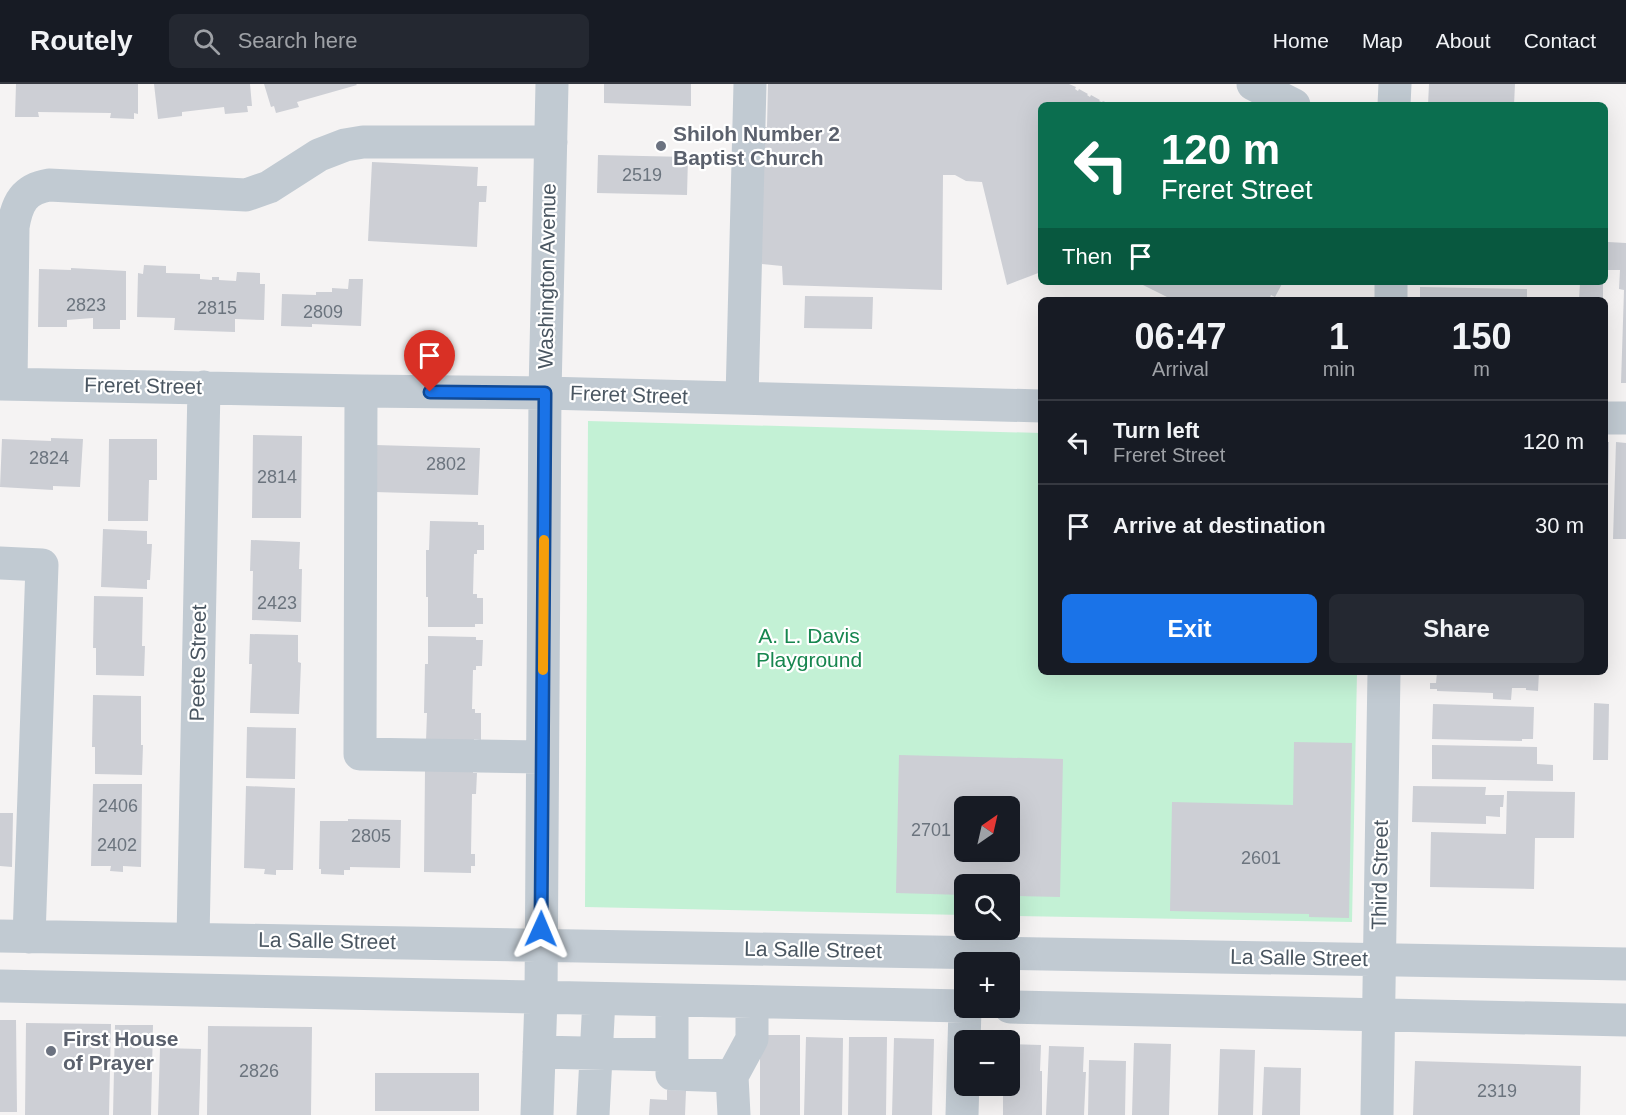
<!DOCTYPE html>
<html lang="en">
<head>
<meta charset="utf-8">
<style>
	:root { --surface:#171b24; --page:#242831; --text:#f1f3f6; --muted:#9ea1a6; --line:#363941; --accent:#1a73e8 }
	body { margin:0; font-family:Arial,sans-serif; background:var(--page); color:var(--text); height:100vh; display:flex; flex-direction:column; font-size:22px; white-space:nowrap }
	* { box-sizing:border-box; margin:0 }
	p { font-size:20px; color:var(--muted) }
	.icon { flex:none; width:33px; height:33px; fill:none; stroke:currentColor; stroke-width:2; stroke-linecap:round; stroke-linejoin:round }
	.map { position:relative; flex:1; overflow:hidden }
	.sheet { position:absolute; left:1038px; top:213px; width:570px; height:378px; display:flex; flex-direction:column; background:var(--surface); border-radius:9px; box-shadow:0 6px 24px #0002 }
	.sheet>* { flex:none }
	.hud { position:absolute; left:1038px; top:18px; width:570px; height:183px; border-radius:9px; box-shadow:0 6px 24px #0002; background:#0b6e4f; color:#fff; overflow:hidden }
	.needle { width:39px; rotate:34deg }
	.controls { position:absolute; left:954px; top:712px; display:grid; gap:12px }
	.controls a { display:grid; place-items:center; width:66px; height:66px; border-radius:9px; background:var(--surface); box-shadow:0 6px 24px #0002; font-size:30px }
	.pin { position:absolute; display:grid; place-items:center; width:51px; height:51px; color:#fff; margin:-62px -26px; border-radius:50% 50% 50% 0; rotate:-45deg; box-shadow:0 0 6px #0007 }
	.pin .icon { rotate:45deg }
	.me { position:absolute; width:66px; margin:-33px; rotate:1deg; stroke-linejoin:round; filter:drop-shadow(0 0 4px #0008) }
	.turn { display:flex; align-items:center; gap:21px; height:126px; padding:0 24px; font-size:27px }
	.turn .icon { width:78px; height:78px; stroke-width:2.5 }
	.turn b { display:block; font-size:42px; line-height:51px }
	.then { display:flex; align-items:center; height:57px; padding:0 24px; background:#0003; gap:12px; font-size:22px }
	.eta { display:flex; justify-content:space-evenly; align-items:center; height:102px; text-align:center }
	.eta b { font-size:36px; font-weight:800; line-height:42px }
	.cta { display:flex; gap:12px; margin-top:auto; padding:12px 24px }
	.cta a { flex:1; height:69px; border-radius:9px; background:var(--accent); color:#fff; font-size:24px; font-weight:800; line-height:69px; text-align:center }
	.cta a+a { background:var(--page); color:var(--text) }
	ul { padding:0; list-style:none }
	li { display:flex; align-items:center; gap:18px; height:84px; padding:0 24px; border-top:2px solid var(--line) }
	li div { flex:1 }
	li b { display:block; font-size:22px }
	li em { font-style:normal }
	header { display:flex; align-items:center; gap:36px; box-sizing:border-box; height:84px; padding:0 30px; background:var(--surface); border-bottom:2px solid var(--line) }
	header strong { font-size:28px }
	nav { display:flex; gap:33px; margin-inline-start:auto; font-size:21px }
	.search { width:420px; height:54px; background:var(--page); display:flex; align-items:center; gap:15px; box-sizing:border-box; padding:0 21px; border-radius:9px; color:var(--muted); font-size:22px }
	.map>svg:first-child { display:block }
	.green { fill:#c3f1d5; fill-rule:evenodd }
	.building { fill:#cdcfd5; fill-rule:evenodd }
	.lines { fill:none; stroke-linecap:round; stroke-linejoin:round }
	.minor { stroke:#c1cad2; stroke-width:33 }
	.route-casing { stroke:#114b97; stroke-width:15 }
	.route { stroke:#1a73e8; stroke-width:10 }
	.slow { stroke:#f59e0b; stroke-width:10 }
	.worship-dot { fill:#6b7280; stroke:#fff; stroke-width:2 }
	.labels { text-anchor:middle; stroke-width:4.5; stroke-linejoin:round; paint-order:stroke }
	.number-label { font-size:18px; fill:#6b747e }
	.worship-label { font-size:21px; font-weight:bold; fill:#5b616d; stroke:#fff; text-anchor:start }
	.street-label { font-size:21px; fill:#4a5661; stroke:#fff }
	.park-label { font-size:21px; fill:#17864f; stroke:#fff }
</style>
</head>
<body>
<header>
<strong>Routely</strong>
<div class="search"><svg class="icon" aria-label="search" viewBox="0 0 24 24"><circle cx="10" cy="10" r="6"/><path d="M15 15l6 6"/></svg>Search here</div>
<nav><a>Home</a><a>Map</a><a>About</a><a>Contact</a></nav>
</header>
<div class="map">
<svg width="1626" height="1031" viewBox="0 0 1626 1031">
	<rect width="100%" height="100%" fill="#f5f3f3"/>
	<path class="green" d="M 588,337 L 1041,349 L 1041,588 L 1357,588 L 1352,838 L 1010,832 L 1010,801 L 964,801 L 964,831 L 585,823 ZM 964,723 L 1010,723 L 1010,768 L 964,768 Z"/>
	<path class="building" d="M 16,0 L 138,0 L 138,30 L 134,29 L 134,35 L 110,34 L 111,29 L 38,28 L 39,33 L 15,33 Z
		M 154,0 L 250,0 L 252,22 L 247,22 L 248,28 L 225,30 L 224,23 L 182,28 L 182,32 L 158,35 Z
		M 264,0 L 356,0 L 357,1 L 297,18 L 299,23 L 276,29 L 274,22 L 271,23 Z
		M 604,0 L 691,0 L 691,22 L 604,19 Z
		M 768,0 L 1069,0 L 1076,3 L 1075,5 L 1078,7 L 1079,5 L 1088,10 L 1087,11 L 1090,13 L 1091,11 L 1100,16 L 1099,17 L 1102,18 L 1103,17 L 1112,21 L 1041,21 L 1041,188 L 1007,201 L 982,98 L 966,97 L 955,91 L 943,91 L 942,206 L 783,201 L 782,182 L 762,180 L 760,43 L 767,43 Z
		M 1429,0 L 1515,0 L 1514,21 L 1428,21 Z
		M 598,71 L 688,73 L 687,111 L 597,109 Z
		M 372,78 L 478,83 L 477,102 L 487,102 L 486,118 L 479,118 L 477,163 L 368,157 Z
		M 1608,158 L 1626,159 L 1626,299 L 1621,299 L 1624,206 L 1619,205 L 1620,186 L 1608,186 Z
		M 144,181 L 166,182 L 166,189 L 200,190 L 200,195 L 212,196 L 212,193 L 219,193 L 219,196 L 236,197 L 237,188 L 260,189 L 260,200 L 265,200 L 264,236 L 235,235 L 235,248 L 174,246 L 175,234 L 137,233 L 138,189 L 143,190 Z
		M 71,184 L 126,187 L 126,236 L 120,236 L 120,245 L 93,245 L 93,234 L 67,236 L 67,243 L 38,243 L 39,185 L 71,186 Z
		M 349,195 L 363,195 L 361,242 L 312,240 L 312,243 L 281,242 L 282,210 L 316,211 L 316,208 L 332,208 L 332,204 L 348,205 Z
		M 1137,198 L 1283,198 L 1275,213 L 1271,211 L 1269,216 L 1173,216 Z
		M 1580,199 L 1603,199 L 1603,216 L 1579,216 Z
		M 1420,203 L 1527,205 L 1527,216 L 1420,216 Z
		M 805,212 L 873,213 L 872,245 L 804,244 Z
		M 253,351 L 302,352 L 301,434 L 252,434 Z
		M 51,354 L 83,355 L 80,403 L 53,402 L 53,406 L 0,403 L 2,355 L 51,357 Z
		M 109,355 L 157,355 L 157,396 L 149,396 L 148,437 L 108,437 Z
		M 1605,358 L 1609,358 L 1607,456 L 1605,456 Z
		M 1616,358 L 1626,359 L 1626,455 L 1613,455 Z
		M 375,361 L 480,364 L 478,411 L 374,408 Z
		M 430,437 L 478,438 L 478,441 L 484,441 L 484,466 L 477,466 L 477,470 L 474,470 L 473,510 L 477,510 L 477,514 L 483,514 L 483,540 L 475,540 L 475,543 L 428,543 L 428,513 L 426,513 L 426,466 L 429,466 Z
		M 103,445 L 147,447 L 147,460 L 152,460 L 150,496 L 147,496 L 147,505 L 101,503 Z
		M 251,456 L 300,458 L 299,485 L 302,485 L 301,538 L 252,536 L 253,487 L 250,487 Z
		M 94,512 L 143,513 L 142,562 L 145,562 L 144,592 L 96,591 L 96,564 L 93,564 Z
		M 250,550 L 298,551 L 298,578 L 301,579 L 299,630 L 250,629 L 252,580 L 249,580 Z
		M 428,552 L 476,553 L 476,556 L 483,556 L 482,582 L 476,582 L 476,586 L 473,586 L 472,625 L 475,625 L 475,629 L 481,629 L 481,656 L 474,655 L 474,658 L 426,657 L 427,629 L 424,629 L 425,580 L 428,580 Z
		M 1437,588 L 1539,588 L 1538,607 L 1526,606 L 1526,604 L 1512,604 L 1511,616 L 1493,615 L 1493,609 L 1437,607 L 1437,605 L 1430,605 L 1430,599 L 1436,599 Z
		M 93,611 L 141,612 L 141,661 L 143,661 L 142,691 L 95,690 L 95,663 L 92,663 Z
		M 1594,619 L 1609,620 L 1608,676 L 1593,676 Z
		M 1433,620 L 1534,623 L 1533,655 L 1522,655 L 1522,657 L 1432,655 Z
		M 247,643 L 296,644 L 295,695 L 246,694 Z
		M 1294,658 L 1352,659 L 1349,834 L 1309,833 L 1309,830 L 1170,827 L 1172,718 L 1293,721 Z
		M 1432,661 L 1537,663 L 1537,680 L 1553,681 L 1553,697 L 1432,695 Z
		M 899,671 L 1063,675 L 1060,813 L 1010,812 L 1010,801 L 964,801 L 964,811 L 896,809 ZM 964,723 L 1010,723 L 1010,768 L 964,768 Z
		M 425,686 L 473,686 L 473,689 L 477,689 L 476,710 L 472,710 L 471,770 L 475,770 L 475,782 L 471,782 L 471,789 L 424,788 Z
		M 93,700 L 142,700 L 141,783 L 123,782 L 123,788 L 110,787 L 111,782 L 91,782 Z
		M 246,702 L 295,704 L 293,786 L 276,786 L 276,791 L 264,790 L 265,785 L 244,784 Z
		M 1413,702 L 1486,703 L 1485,711 L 1504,711 L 1503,723 L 1500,723 L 1500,733 L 1486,732 L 1486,740 L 1412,738 Z
		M 1507,707 L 1575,708 L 1574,754 L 1535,754 L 1534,805 L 1430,803 L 1431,748 L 1506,750 Z
		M 0,729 L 13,729 L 12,783 L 0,782 Z
		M 348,735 L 401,736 L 400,784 L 350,783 L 350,786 L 344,786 L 344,791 L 321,790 L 321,785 L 319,785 L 320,737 L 348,737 Z
		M 0,936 L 16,936 L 17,1028 L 0,1028 Z
		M 26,939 L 111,940 L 109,1031 L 25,1031 Z
		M 115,941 L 153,941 L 151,1031 L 113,1031 Z
		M 208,942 L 312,943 L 311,1031 L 207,1031 Z
		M 760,951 L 800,951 L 800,1031 L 760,1031 Z
		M 806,953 L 843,954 L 842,1031 L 804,1031 Z
		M 849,953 L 887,953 L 886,1031 L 848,1031 Z
		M 894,954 L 934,955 L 932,1031 L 892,1031 Z
		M 1134,959 L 1171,960 L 1169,1031 L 1132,1031 Z
		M 1010,960 L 1041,961 L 1040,987 L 1042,987 L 1042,1031 L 1003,1031 L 1003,1002 L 1010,1002 Z
		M 1049,962 L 1084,963 L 1083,988 L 1086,988 L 1084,1031 L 1046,1031 Z
		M 160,964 L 201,965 L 199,1031 L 158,1031 Z
		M 1220,965 L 1255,966 L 1253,1031 L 1218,1031 Z
		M 1089,976 L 1126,977 L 1125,1031 L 1088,1031 Z
		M 1415,977 L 1581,982 L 1580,1031 L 1413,1031 Z
		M 1264,983 L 1301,984 L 1300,1031 L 1262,1031 Z
		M 375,989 L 479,989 L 479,1027 L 375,1027 Z
		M 667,1006 L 686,1007 L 685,1031 L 649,1031 L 650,1015 L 667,1016 Z"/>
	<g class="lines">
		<path class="minor" d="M 1253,0 L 1294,21
			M 1394,21 L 1395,0
			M 1391,216 L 1391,198
			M 0,300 L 361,307 L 545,309 L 1041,322
			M 11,300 L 13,143 C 17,119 24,105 49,101 L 246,111 L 269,103 L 319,71 L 345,61 L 363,58 L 551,58
			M 361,307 L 360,670 L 542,673
			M 742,314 L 750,0
			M 1605,334 L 1626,334
			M 0,479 L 42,481 L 29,853
			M 0,852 L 1626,880
			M 193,855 L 204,303
			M 0,902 L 964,922
			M 1010,923 L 1626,936
			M 539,968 L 672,971 L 672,916
			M 672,971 L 672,990 L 732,992
			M 537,1031 L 541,914 L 545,309 L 552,0
			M 593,1031 L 599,915
			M 734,1031 L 732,992 L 752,955 L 752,918
			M 962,1031 L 965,924
			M 1377,1031 L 1384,588"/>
	</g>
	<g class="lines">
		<defs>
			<path id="route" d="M 430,308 L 545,309 L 541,845"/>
		</defs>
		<use href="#route" class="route-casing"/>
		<use href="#route" class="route"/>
		<path class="slow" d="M 543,586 L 544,456"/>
	</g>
	<g class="worship-dot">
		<circle cx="661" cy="62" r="6"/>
		<circle cx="51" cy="967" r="6"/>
	</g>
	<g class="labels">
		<g class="number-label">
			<text x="642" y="97">2519</text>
			<text x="86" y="227">2823</text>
			<text x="217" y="230">2815</text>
			<text x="323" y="234">2809</text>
			<text x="49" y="380">2824</text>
			<text x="446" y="386">2802</text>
			<text x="277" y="399">2814</text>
			<text x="277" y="525">2423</text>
			<text x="118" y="728">2406</text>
			<text x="931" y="752">2701</text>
			<text x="371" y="758">2805</text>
			<text x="117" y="767">2402</text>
			<text x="1261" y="780">2601</text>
			<text x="259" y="993">2826</text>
			<text x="1497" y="1013">2319</text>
		</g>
		<g class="worship-label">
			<text x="673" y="57">Shiloh Number 2<tspan x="673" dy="24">Baptist Church</tspan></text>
			<text x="63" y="962">First House<tspan x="63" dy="24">of Prayer</tspan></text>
		</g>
		<g class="street-label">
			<text transform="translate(547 192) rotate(-89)" y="7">Washington Avenue</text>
			<text transform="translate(143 302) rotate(1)" y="7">Freret Street</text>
			<text transform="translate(629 311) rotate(2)" y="7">Freret Street</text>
			<text transform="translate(198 579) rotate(-89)" y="7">Peete Street</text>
			<text transform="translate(1380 791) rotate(-89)" y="7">Third Street</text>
			<text transform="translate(327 857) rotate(1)" y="7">La Salle Street</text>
			<text transform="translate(813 866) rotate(1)" y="7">La Salle Street</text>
			<text transform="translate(1299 874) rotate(1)" y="7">La Salle Street</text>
		</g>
		<g class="park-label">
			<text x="809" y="559">A. L. Davis<tspan x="809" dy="24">Playground</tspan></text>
		</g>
	</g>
</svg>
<div class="controls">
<a><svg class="needle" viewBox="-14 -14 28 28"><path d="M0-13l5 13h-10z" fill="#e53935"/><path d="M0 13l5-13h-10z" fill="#9ea1a6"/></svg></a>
<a><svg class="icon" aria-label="search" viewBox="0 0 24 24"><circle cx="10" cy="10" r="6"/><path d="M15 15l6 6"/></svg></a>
<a>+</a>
<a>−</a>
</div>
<div class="pin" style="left:430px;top:308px;background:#d93025"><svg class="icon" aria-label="arrive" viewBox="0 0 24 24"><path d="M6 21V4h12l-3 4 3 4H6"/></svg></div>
<svg class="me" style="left:541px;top:845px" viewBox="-20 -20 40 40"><path d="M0-17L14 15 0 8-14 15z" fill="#1a73e8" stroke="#fff" stroke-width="4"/></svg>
<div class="hud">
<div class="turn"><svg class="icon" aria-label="left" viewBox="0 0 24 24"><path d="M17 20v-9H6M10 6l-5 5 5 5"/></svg><div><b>120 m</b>Freret Street</div></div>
<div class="then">Then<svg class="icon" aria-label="arrive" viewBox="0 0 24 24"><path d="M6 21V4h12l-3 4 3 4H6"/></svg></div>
</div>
<section class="sheet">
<div class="eta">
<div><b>06:47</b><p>Arrival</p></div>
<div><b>1</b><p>min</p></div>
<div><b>150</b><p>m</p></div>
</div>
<ul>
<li><svg class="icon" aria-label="left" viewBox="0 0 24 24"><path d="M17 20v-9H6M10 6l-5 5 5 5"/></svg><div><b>Turn left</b><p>Freret Street</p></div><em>120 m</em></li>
<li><svg class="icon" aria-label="arrive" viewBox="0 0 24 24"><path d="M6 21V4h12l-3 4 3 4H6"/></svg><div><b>Arrive at destination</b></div><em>30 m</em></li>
</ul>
<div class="cta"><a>Exit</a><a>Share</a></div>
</section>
</div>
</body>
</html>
